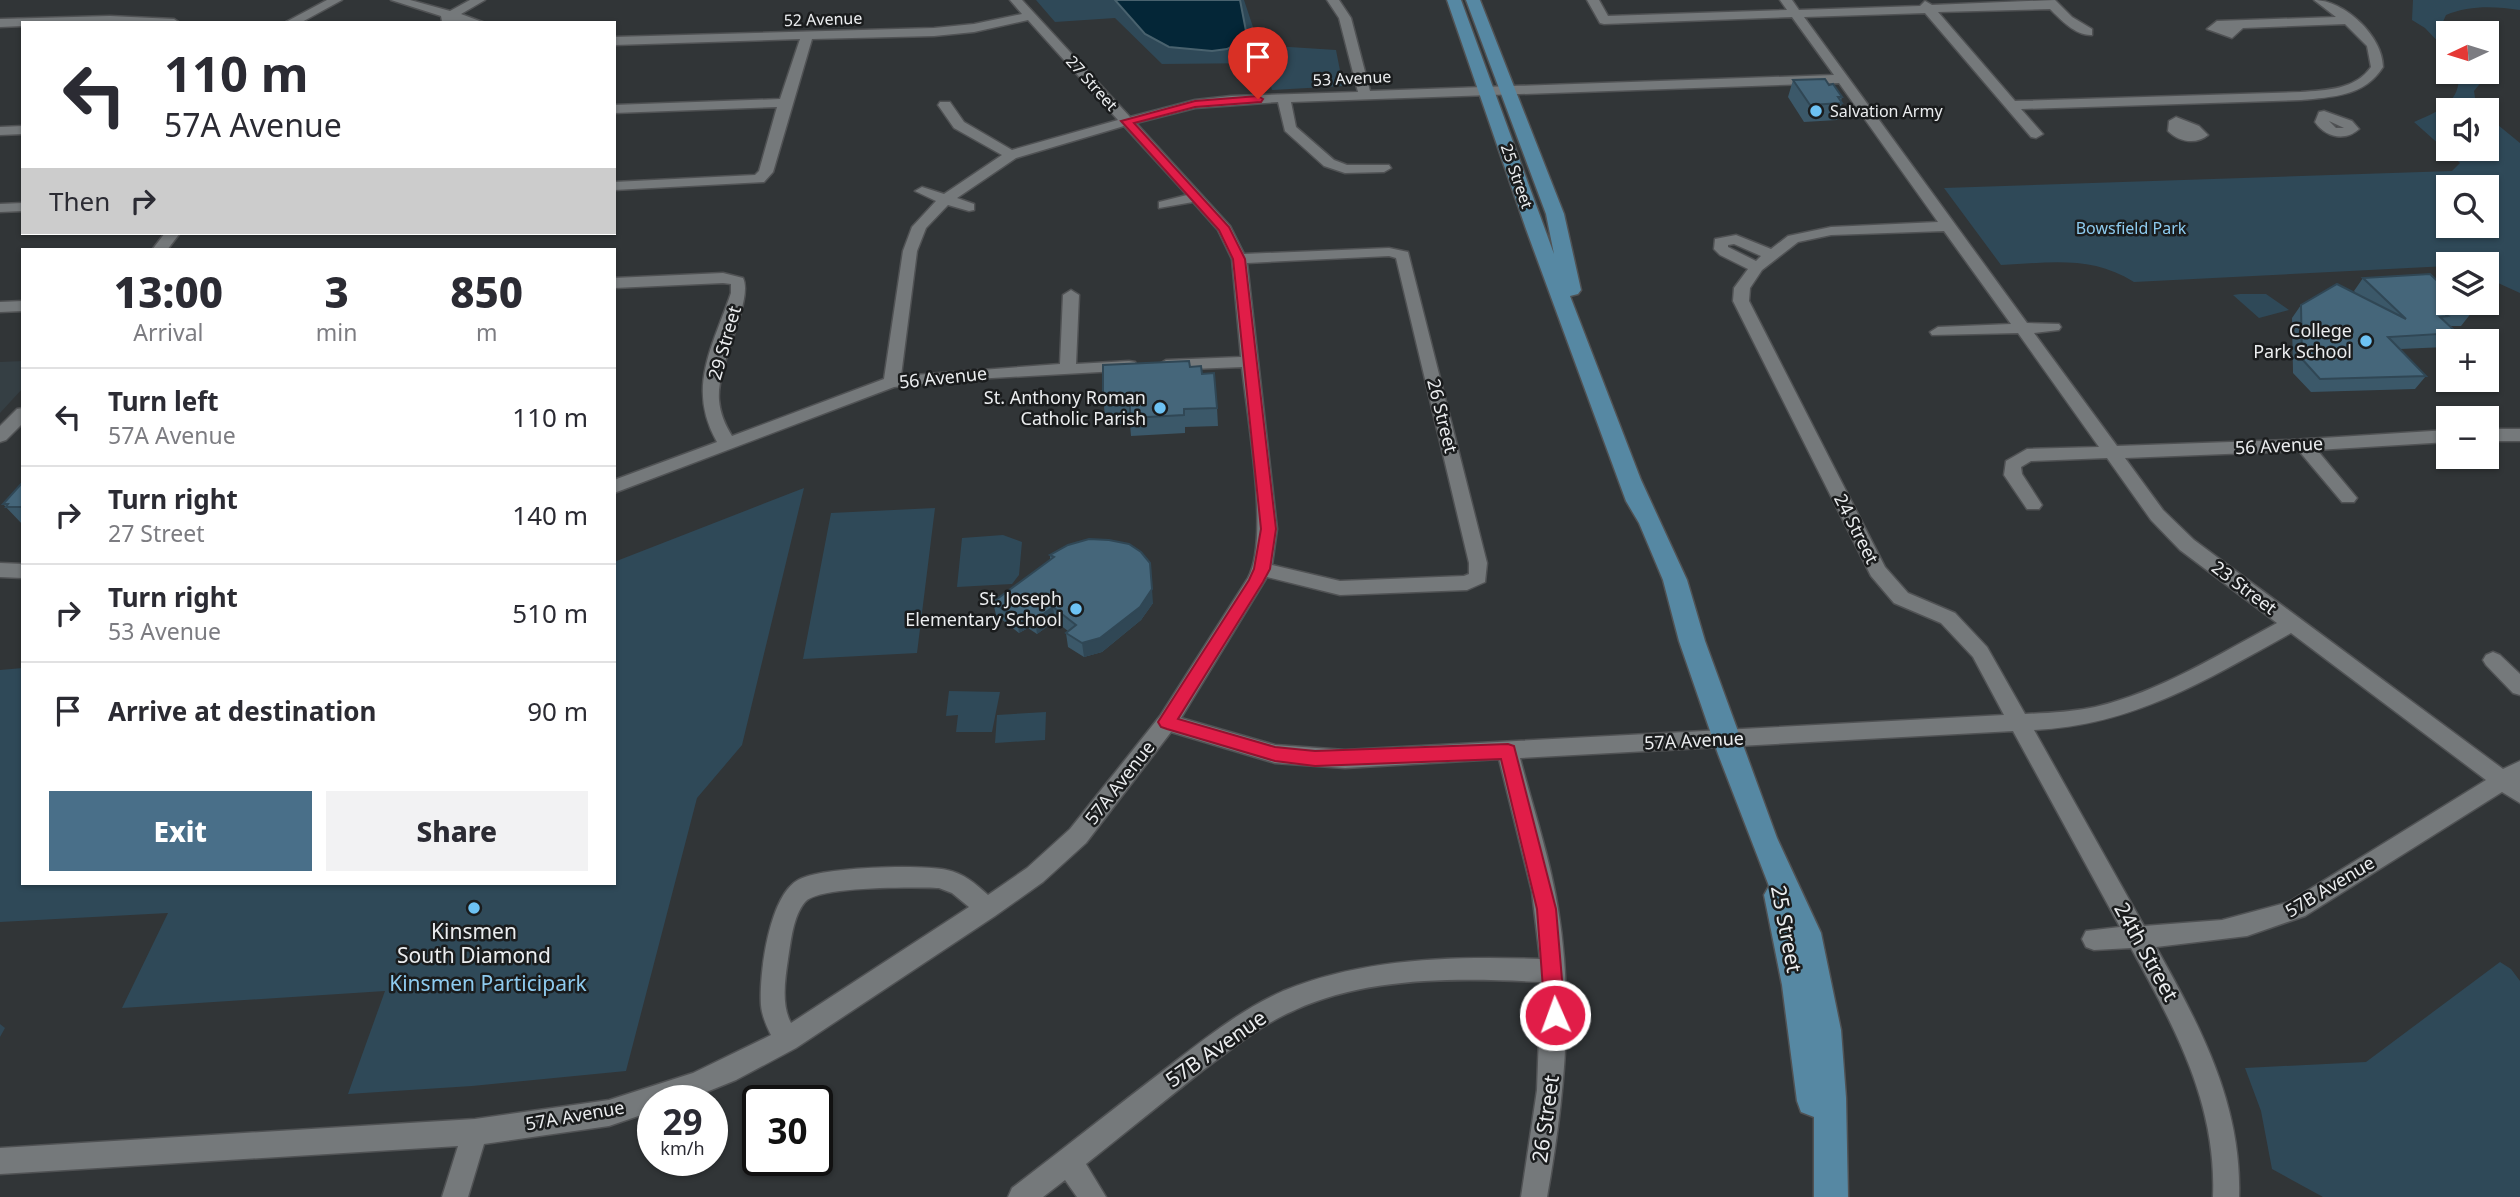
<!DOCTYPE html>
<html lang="en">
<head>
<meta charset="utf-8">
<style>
	:root { --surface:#fff; --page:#f2f2f3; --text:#2b2b33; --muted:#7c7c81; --line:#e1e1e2; --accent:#496f89 }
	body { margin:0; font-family:"Noto Sans",sans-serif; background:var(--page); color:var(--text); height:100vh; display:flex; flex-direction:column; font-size:26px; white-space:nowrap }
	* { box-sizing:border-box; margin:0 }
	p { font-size:23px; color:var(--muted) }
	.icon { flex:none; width:38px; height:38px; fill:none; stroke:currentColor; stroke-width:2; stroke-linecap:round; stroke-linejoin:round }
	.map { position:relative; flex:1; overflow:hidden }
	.drawer { position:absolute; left:21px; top:248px; width:595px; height:637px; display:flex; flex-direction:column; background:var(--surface); border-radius:0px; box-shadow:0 2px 5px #0004 }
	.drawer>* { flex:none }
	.hud { position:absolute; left:21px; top:21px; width:595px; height:214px; border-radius:0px; box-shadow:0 2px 5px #0004; background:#fff; color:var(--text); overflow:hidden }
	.needle { width:46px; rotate:266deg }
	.controls { position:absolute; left:2436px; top:21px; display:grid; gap:14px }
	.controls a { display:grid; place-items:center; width:63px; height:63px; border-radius:0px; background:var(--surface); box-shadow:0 2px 5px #0004; font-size:35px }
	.speed { position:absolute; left:637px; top:1085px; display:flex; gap:14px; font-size:35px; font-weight:700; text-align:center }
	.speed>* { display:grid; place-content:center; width:91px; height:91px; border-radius:50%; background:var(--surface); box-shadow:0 2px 5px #0004; line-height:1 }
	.speed small { font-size:18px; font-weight:400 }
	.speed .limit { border:4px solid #111; border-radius:10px; background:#fff; color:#111 }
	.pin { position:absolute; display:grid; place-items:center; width:60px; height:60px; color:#fff; margin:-72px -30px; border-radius:50% 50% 50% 0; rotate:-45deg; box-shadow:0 0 7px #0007 }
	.pin .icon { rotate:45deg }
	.me { position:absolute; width:77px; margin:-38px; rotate:358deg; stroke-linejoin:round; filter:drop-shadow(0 0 5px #0008) }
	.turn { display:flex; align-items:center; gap:24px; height:147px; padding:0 28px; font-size:32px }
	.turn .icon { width:91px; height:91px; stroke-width:2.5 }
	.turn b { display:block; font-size:49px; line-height:60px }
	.then { display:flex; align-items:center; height:66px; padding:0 28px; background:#0003; gap:14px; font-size:26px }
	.eta { display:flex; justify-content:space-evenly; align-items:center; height:119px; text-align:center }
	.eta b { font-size:42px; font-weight:800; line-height:49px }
	.action { display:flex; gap:14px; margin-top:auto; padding:14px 28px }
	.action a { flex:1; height:80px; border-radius:0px; background:var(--accent); color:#fff; font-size:28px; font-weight:800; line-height:80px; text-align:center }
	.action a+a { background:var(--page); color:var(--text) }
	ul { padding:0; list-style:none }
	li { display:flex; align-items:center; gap:21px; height:98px; padding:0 28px; border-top:2px solid var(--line) }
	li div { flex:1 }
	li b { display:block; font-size:26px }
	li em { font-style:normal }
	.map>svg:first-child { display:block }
	.built { fill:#353f44 }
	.green { fill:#2f4958; fill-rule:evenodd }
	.water { fill:#042637; stroke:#49626e; stroke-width:2 }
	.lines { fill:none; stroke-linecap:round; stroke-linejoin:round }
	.minor-casing { stroke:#505254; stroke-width:3 }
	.major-casing { stroke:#505254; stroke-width:3 }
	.minor { fill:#75797b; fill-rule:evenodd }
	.major { fill:#5688a3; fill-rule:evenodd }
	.wall { fill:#3b5869 }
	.shaded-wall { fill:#304755 }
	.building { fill:#45667a; stroke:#304755; stroke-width:2 }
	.route { fill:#e11d48; stroke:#92132f; stroke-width:2 }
	.poi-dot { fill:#6dc2f3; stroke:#1a1c1d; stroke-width:2.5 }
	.labels { text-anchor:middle; stroke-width:5; stroke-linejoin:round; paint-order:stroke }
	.far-street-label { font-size:16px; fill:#ebedef; stroke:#1a1c1d }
	.far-poi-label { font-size:16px; fill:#ebedef; stroke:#1a1c1d; text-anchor:start }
	.far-park-label { font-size:16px; fill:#8ecbef; stroke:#1a1c1d }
	.poi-label { font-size:18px; fill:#ebedef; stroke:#1a1c1d; text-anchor:end }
	.street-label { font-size:18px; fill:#ebedef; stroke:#1a1c1d }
	.near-street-label { font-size:21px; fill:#ebedef; stroke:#1a1c1d }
	.near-poi-label { font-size:21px; fill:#ebedef; stroke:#1a1c1d }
	.near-park-label { font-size:21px; fill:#8ecbef; stroke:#1a1c1d }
</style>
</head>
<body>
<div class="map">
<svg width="2520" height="1197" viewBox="0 0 2520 1197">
	<rect width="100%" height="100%" fill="#313537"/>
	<path class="built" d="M 23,361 L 23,388 L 0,413 L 0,362 Z"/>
	<path class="green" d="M 1036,0 L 1244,0 L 1259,45 L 1336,50 L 1343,86 L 1272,90 L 1264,63 L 1162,64 L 1115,18 L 1055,22 Z
		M 2413,0 L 2520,0 L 2520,10 C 2495,6 2469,5 2446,15 L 2441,26 L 2448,38 L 2448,52 L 2425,28 L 2412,20 Z
		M 2487,65 L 2498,73 L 2487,75 L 2474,91 L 2476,104 L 2482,110 L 2448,110 L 2448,149 L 2487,149 L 2487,116 L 2520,143 L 2520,293 L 2487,278 L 2487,264 L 2134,282 C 2091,255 2049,263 2001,265 L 1944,188 L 2452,171 L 2460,163 L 2414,122 C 2437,112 2463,102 2458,72 L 2487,72 ZM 2487,187 L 2487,226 L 2448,226 L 2448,187 Z
		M 2240,294 L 2266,294 L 2289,310 L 2259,318 L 2233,295 Z
		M 804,488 L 742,745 L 697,798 L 626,1071 L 472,1086 L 348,1094 L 385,991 L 122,1008 L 168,913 L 0,922 L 0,670 L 23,668 L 23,884 L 614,884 L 614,562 Z
		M 935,508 L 917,653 L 803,659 L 831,513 Z
		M 1003,535 L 1022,542 L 1019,575 L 1012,584 L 957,587 L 962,538 Z
		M 949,691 L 1000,692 L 992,732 L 956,732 L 958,715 L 946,716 Z
		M 1046,712 L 1045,740 L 995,743 L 997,715 Z
		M 2500,962 L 2511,969 L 2520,981 L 2520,1197 L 2323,1197 L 2272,1169 L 2261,1111 L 2245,1068 L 2366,1062 Z"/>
	<path class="water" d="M 1115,0 L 1240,0 L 1246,31 L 1243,40 L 1227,49 L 1212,51 L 1169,47 L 1145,34 Z"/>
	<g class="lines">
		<defs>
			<path id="minor" d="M 327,0 L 342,0 L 300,23 L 284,23 Z
				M 391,0 L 410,0 L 450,11 L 470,0 L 485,0 L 461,14 L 485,23 C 470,23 455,22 442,21 L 441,16 Z
				M 1010,0 L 1022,0 L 1130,117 L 1195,100 L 1231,96 L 1358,92 L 1339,18 L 1327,0 L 1339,0 L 1351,18 L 1370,91 L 1834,75 L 1792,17 L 1604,24 L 1600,23 L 1587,0 L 1599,0 L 1608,16 L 1787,10 L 1780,0 L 1792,0 L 1799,10 L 1920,6 L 1925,1 L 1932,5 L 2055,0 L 2072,17 L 2092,29 L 2092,35 C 2076,36 2061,20 2050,9 L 1938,12 L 2015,101 L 2301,92 C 2326,90 2355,90 2371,67 L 2367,46 L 2345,24 L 2243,28 L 2232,38 L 2207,29 L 2217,21 L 2336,17 L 2314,0 C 2344,0 2383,36 2383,67 C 2365,96 2333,97 2301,100 L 2021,109 L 2043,134 L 2036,138 L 2031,137 L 1925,13 L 1804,17 L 2027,323 L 2059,324 L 2061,327 L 2059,330 L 2034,333 L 2117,446 L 2291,440 L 2448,430 L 2448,442 L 2317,450 L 2357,498 L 2354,502 L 2342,502 L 2299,451 L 2125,458 L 2163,510 L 2194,540 L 2503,769 L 2520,761 L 2520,803 L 2502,792 L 2305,916 L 2247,936 L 2156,947 C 2200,1026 2242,1104 2239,1197 L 2213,1197 C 2217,1104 2175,1028 2131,948 L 2094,950 L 2086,947 L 2082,939 L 2086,931 L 2120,927 L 2013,731 L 1520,758 C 1533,808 1550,858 1558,909 C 1574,1005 1564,1102 1547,1197 L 1521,1197 L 1537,1090 L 1541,982 C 1461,978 1369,976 1295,1010 C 1260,1025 1232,1049 1202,1071 C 1163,1102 1125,1133 1086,1164 L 1106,1197 L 1077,1197 L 1065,1180 L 1043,1197 L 1008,1197 L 1012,1188 C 1066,1147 1118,1105 1172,1064 C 1207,1037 1242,1009 1283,991 C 1363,958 1454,956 1540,959 L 1532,892 L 1499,759 L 1345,768 L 1275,763 L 1171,732 L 1086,843 L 1043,882 L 995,916 L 796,1048 L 736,1080 L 694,1097 L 684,1101 L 653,1101 L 653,1111 L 609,1126 L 484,1144 L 468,1197 L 442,1197 L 458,1146 L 0,1174 L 0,1148 L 475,1119 L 609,1100 L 693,1073 L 771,1035 C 766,1025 762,1016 761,1005 C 759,974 769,896 798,880 C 820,867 921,864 947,870 C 963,873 976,884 988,895 L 1027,868 L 1070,829 L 1160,716 L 1248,578 C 1270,538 1247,417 1242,367 L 1166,370 L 1158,365 L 1166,360 L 1241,357 L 1232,259 L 1218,230 L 1193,202 L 1159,208 L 1159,202 L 1187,195 L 1124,126 L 1016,158 L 957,198 L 974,204 L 974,210 L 969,211 L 948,205 L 926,228 L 917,251 L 901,376 L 1060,364 L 1063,295 L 1071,290 L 1079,295 L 1076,364 L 1129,361 L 1135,362 L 1137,366 L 1135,370 L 957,380 L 894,387 L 614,493 L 614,480 L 717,442 C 686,388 713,346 731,293 L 731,284 L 723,283 L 614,288 L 614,278 L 723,273 L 743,278 C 754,300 716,366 719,400 C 720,413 725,425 732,436 L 884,379 L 903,251 L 912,227 L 936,201 L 915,191 L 922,187 L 944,194 L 1002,155 L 954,128 L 938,105 L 940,102 L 950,102 L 964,122 L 1012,150 L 1118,120 L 1028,20 L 974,32 L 934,36 L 812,39 L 773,172 L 764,182 L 614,190 L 614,182 L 755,175 L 759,171 L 777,107 L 614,113 L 614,105 L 780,99 L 800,39 L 614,45 L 614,37 L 934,28 L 974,24 L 1022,14 ZM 1839,83 L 1938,222 L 1831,227 L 1788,236 L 1771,249 L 1736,235 L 1715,239 L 1714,249 L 1720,255 L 1748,269 L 1734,288 L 1733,301 L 1871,576 L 1894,603 L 1941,623 L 1973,657 L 2004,715 L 1345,750 L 1275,745 L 1181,718 L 1267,577 L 1340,595 L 1467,590 L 1485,582 L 1487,563 L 1408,252 L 1389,248 L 1244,254 L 1230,226 L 1136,123 L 1195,108 L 1278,102 L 1285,131 L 1324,166 L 1345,173 L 1384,172 L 1391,168 L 1389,165 L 1347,165 L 1334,160 L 1296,127 L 1291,102 ZM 1944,231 L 2011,324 L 1938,327 L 1930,332 L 1932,335 L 2018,333 L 2099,447 L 2027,449 L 2006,461 L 2004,475 L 2027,509 L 2039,509 L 2042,505 L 2022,474 L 2021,467 L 2031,461 L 2107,458 L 2151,520 L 2180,550 L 2277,623 C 2219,654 2160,692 2095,707 C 2072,712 2048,713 2025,714 L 1987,647 L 1955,613 L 1908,593 L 1885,567 L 1749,301 L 1750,288 L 1762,270 L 1798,242 L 1831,235 ZM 1734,244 L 1761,256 L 1756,261 L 1728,247 L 1728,245 ZM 1389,256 L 1396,258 L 1469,563 L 1469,574 L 1464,576 L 1340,581 L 1272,565 L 1277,529 L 1247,263 ZM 2291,633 L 2486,780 L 2289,902 L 2222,920 L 2144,926 L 2034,730 C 2134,725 2206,680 2291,633 ZM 939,888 L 952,893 L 969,907 L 791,1023 C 781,1005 785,979 788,959 C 791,941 793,916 805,902 C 818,886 915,887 939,888 Z
				M 110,16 L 174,19 L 180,23 L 23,23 L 23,26 L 0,27 L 0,19 Z
				M 2324,111 L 2352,121 L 2359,129 C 2345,142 2325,137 2315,122 L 2319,112 ZM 2329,121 L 2342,127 L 2344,128 L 2336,128 Z
				M 2176,117 L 2199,126 L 2208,135 C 2196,145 2179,142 2168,131 L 2169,121 Z
				M 23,126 L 23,134 L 0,135 L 0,127 Z
				M 23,203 L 23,211 L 0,212 L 0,204 Z
				M 165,233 L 180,233 L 167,250 L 152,250 Z
				M 23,301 L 23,311 L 0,312 L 0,302 Z
				M 23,408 L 23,423 L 6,440 L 0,442 L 0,426 L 17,409 Z
				M 2487,429 L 2520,429 L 2520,441 L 2487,441 Z
				M 0,563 L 23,564 L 23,578 L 0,577 Z
				M 2493,652 L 2500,655 L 2520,674 L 2520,695 L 2513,693 L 2486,665 L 2483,660 L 2486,655 Z"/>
			<path id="major" d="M 1447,0 L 1461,0 L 1554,254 L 1546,214 L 1466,0 L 1480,0 L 1564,214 L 1581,290 L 1578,294 L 1570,296 L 1641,480 L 1687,580 L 1705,641 L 1777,838 L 1821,933 L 1841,1030 L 1846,1098 L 1848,1197 L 1814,1197 L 1814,1117 L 1801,1112 L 1797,1101 L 1782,985 L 1764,895 L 1769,886 L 1718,754 L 1679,641 L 1663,580 L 1639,523 L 1626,501 L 1526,229 Z"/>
		</defs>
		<use href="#minor" class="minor-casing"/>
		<use href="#major" class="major-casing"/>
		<use href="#minor" class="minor"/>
		<use href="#major" class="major"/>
	</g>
	<path class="wall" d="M 1793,80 L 1829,85 L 1842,97 L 1841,101 L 1842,103 L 1837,120 L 1804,122 L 1788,97 Z
		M 2363,278 L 2472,312 L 2461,326 L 2450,326 L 2457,333 L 2450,341 L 2448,341 L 2448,344 L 2446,347 L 2400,349 L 2426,376 L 2415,389 L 2311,392 L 2293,373 L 2292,318 L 2301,305 L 2357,295 L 2354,291 Z
		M 1190,367 L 1202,374 L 1217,408 L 1218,426 L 1185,427 L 1185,433 L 1131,436 L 1130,424 L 1115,424 L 1115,417 L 1105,416 L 1103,397 Z
		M 23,483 L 23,525 L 3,504 Z
		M 1050,555 L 1153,603 L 1141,620 L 1102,652 L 1084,657 L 1068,647 L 1066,633 L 1068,631 L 1055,621 L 1037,634 L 1028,628 L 1019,633 L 996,615 L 993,602 L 1050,560 Z"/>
	<path class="shaded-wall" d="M 1152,589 L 1153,603 L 1141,620 L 1102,652 L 1084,657 L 1082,643 Z
		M 1053,607 L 1055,621 L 1037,634 L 1035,620 Z
		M 1025,615 L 1028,628 L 1019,633 L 1017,620 Z
		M 0,1024 L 5,1028 L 0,1037 Z"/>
	<path class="building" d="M 1825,79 L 1829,85 L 1833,84 L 1842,97 L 1838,97 L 1842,103 L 1810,105 L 1793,80 Z
		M 2430,274 L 2448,291 L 2448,303 L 2461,303 L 2472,312 L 2445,314 L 2448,316 L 2440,317 L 2457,333 L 2388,337 L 2426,376 L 2320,379 L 2302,359 L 2301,305 L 2337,284 L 2406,319 L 2363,278 Z
		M 1189,361 L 1190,367 L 1201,366 L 1202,374 L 1214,373 L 1217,408 L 1184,409 L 1184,415 L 1130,418 L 1130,406 L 1114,405 L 1114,399 L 1103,397 L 1103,365 Z
		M 22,483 L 23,483 L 23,507 L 6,507 L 8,504 L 3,504 Z
		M 1089,539 L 1109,540 L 1129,544 L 1141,552 L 1150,563 L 1152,589 L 1140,607 L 1100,638 L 1082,643 L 1066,633 L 1076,625 L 1053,607 L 1035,620 L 1025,615 L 1017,620 L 993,602 L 1054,557 L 1050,555 L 1068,545 Z"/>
	<path class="route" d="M 1258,96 L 1263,99 L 1261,102 L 1195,107 L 1134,123 L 1229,227 L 1245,259 L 1276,529 L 1270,569 L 1263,582 L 1178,719 L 1275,747 L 1315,751 L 1508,744 L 1514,746 L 1556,909 L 1565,1015 L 1562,1022 L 1555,1025 L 1548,1022 L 1545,1015 L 1537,909 L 1501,759 L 1315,766 L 1275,761 L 1167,729 L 1161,727 L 1158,722 L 1249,580 L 1254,569 L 1261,529 L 1233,259 L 1219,230 L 1121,121 L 1195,101 Z"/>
	<g class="poi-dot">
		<circle cx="1816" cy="111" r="7"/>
		<circle cx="2366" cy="341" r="7"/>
		<circle cx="1160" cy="408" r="7"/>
		<circle cx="1076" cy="609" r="7"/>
		<circle cx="474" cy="908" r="7"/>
	</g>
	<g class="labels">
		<g class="far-street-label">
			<text transform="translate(823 19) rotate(-2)" y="6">52 Avenue</text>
			<text transform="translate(1352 78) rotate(-3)" y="6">53 Avenue</text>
			<text transform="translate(1092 83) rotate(48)" y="6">27 Street</text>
			<text transform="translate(1517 176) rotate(71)" y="6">25 Street</text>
		</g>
		<g class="far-poi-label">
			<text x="1830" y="117">Salvation Army</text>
		</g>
		<g class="far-park-label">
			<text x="2131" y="234">Bowsfield Park</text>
		</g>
		<g class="poi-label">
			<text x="2352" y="337">College<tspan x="2352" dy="21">Park School</tspan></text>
			<text x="1146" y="404">St. Anthony Roman<tspan x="1146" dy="21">Catholic Parish</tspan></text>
			<text x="1062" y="605">St. Joseph<tspan x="1062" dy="21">Elementary School</tspan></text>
		</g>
		<g class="street-label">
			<text transform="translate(725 343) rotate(-74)" y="6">29 Street</text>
			<text transform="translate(943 378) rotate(-6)" y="6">56 Avenue</text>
			<text transform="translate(1442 416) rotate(76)" y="6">26 Street</text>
			<text transform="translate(2279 446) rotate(-3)" y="6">56 Avenue</text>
			<text transform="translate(1856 529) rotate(63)" y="6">24 Street</text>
			<text transform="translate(2244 588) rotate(37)" y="6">23 Street</text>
			<text transform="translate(1694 741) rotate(-3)" y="6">57A Avenue</text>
			<text transform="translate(1120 783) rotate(-52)" y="6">57A Avenue</text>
			<text transform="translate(2330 887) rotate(-31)" y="6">57B Avenue</text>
			<text transform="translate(575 1116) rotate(-10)" y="6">57A Avenue</text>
		</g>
		<g class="near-street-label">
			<text transform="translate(1786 929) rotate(79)" y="7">25 Street</text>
			<text transform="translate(2146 952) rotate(61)" y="7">24th Street</text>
			<text transform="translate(1216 1049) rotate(-35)" y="7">57B Avenue</text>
			<text transform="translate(1546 1119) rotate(-82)" y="7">26 Street</text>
		</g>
		<g class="near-poi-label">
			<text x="474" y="939">Kinsmen<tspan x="474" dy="24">South Diamond</tspan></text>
		</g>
		<g class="near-park-label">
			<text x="488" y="991">Kinsmen Participark</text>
		</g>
	</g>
</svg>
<div class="controls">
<a><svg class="needle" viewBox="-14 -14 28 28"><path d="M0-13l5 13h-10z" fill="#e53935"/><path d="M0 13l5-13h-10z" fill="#7c7c81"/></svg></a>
<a><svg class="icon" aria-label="sound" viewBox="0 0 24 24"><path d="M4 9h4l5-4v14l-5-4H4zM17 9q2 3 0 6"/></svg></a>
<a><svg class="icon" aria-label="search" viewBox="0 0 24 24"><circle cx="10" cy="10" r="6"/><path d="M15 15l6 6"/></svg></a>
<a><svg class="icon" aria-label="layers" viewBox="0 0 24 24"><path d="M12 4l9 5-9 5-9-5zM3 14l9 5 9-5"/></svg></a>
<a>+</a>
<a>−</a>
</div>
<div class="speed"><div>29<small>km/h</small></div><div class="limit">30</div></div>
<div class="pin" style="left:1258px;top:99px;background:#d93025"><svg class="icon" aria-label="arrive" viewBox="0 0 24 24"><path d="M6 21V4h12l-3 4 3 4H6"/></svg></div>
<svg class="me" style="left:1555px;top:1015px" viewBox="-20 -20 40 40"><circle r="17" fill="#e11d48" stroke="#fff" stroke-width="3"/><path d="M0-11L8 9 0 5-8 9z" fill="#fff"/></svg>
<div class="hud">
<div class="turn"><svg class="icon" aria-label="left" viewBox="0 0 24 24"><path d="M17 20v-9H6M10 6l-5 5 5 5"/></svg><div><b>110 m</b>57A Avenue</div></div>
<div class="then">Then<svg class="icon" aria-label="right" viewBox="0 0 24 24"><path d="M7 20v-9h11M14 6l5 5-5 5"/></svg></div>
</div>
<section class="drawer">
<div class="eta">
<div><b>13:00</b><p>Arrival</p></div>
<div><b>3</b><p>min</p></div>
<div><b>850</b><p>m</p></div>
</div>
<ul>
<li><svg class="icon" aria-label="left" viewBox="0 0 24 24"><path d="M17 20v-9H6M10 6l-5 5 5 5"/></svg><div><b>Turn left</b><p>57A Avenue</p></div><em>110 m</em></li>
<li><svg class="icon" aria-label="right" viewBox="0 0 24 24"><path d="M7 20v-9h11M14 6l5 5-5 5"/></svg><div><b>Turn right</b><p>27 Street</p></div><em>140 m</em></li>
<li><svg class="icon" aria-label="right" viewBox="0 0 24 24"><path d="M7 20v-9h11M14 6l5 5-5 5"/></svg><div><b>Turn right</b><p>53 Avenue</p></div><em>510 m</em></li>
<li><svg class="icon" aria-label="arrive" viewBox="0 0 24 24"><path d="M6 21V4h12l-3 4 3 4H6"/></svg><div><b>Arrive at destination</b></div><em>90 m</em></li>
</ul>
<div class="action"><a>Exit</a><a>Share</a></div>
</section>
</div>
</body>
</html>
